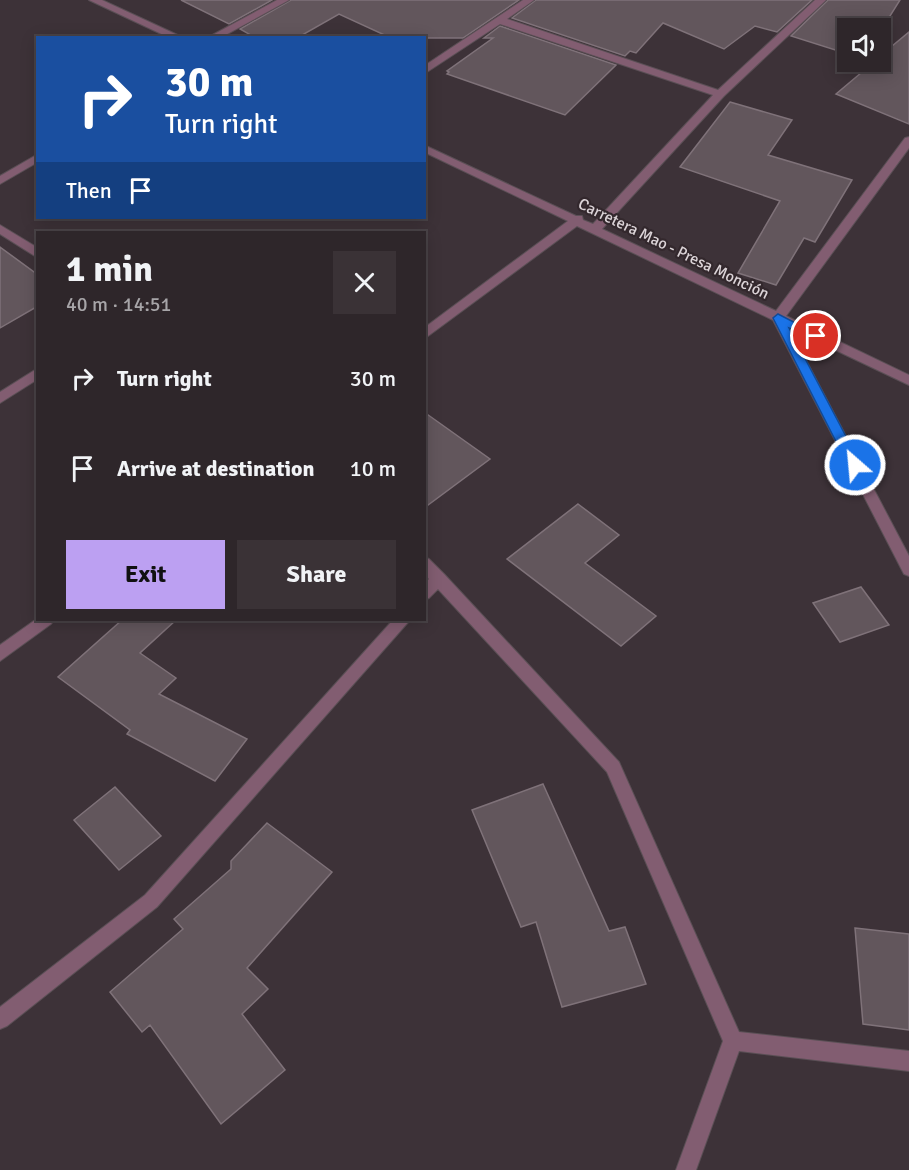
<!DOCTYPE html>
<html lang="en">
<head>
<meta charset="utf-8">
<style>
	:root { --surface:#2e262a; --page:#3a3236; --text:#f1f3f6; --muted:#a7a5a8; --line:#494347; --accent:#bca0f2 }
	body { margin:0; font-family:Signika,sans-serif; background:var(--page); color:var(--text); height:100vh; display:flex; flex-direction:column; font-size:22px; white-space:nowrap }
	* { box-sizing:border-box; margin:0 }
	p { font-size:20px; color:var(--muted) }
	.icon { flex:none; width:33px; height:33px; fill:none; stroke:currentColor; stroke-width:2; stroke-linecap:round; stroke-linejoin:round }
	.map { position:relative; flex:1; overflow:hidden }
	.sheet { position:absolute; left:36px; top:231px; width:390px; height:390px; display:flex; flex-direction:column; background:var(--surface); border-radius:0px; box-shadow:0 3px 15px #0003,0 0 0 2px var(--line) }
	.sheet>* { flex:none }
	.hud { position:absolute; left:36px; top:36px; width:390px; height:183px; border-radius:0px; box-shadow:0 3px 15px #0003,0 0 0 2px var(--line); background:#1a4fa0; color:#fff; overflow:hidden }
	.fabs { position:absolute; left:837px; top:18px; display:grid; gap:12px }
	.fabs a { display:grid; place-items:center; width:54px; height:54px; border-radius:0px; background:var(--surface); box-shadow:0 3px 15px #0003,0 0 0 2px var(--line); font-size:30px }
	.pin { position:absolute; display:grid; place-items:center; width:51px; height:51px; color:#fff; margin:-26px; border:3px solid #fff; border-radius:50%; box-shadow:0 2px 6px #0007 }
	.me { position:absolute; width:66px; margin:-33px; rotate:333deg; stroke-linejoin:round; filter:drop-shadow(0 0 4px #0008) }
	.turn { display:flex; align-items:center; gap:21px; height:126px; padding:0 30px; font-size:27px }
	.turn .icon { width:78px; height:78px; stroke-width:2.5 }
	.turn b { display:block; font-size:42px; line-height:51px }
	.then { display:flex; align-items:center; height:57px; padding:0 30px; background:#0003; gap:12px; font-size:22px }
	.round { display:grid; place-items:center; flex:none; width:63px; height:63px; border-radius:0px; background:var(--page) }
	.head { display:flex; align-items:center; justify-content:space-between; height:102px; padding:0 30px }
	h1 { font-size:36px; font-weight:700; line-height:45px }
	.cta { display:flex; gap:12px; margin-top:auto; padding:12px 30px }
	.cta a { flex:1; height:69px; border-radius:0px; background:var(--accent); color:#111; font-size:24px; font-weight:700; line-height:69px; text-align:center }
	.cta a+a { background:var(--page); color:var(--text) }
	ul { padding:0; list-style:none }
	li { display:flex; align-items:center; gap:18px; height:90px; padding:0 30px }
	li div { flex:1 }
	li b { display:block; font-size:22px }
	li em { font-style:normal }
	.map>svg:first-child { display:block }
	.building { fill:#62565c; stroke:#7f7279; stroke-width:1.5 }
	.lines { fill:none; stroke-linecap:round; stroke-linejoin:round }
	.minor-casing { stroke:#5a4f55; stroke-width:2 }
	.minor { fill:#825d71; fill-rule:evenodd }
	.route { fill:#1a73e8; stroke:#114b97; stroke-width:1.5 }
	.labels { text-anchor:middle; stroke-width:4.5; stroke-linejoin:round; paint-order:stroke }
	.street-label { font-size:16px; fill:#dcd4d8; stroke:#33282d }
</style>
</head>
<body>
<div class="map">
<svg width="909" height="1170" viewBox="0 0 909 1170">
	<rect width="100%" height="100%" fill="#3d3238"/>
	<path class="building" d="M 181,0 L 272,0 L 229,24 Z
		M 291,0 L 519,0 L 463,38 L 391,38 L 339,14 L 297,38 L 256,38 L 240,29 Z
		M 536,0 L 812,0 L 777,32 L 755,26 L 724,49 L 663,23 L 636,53 L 630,51 L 625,56 L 512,18 Z
		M 828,0 L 900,0 L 880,32 L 880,28 L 848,28 L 848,54 L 791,36 Z
		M 500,26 L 616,65 L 565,115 L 447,74 L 449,72 L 447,71 L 493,38 L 484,38 Z
		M 909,32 L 909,124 L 836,94 L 874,62 L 880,62 L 880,56 Z
		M 730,102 L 792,120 L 768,155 L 852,180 L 815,242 L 804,238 L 776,285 L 738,273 L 780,201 L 680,167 Z
		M 0,247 L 38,275 L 38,306 L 0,328 Z
		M 424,412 L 490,459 L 424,508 Z
		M 578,504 L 619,535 L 585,563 L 656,616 L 621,646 L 507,559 Z
		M 861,587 L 889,625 L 840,642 L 813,603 Z
		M 122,620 L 176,620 L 140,653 L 176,678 L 159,694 L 247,739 L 215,781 L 127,734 L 130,730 L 58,677 Z
		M 543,784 L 609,931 L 625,927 L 646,984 L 562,1007 L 536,922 L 521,927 L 472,810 Z
		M 115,787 L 161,836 L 119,870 L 74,820 Z
		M 267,823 L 332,872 L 247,968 L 268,989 L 242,1014 L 285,1070 L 221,1124 L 150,1025 L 142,1032 L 110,992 L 183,929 L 174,919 L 231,869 L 231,861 Z
		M 855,928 L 909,934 L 909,1030 L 863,1024 Z"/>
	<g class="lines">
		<defs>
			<path id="minor" d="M 89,0 L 102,0 L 184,38 L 170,38 Z
				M 277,0 L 289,0 L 220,38 L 207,38 Z
				M 523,0 L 534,0 L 507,19 L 718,90 L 815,0 L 826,0 L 724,96 L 602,229 L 776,311 L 905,138 L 909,137 L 909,148 L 786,316 L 909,375 L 909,385 L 789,328 L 909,556 L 909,576 L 904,574 L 773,320 L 577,226 L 424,339 L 424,328 L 568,221 L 424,152 L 424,145 L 576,216 L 582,216 L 583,220 L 593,224 L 713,95 L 500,24 L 424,74 L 424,66 Z
				M 38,154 L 38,162 L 0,184 L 0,176 Z
				M 0,225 L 38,248 L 38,258 L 0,234 Z
				M 38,368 L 38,379 L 0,403 L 0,392 Z
				M 424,557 L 429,559 L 444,574 L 619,762 L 739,1032 L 909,1051 L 909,1071 L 739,1051 L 696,1170 L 676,1170 L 723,1041 L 607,772 L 438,589 L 429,598 L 424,600 L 424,584 L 429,579 L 424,573 Z
				M 38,618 L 54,620 L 51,624 L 0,661 L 0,645 Z
				M 393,620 L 410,620 L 157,907 L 7,1026 L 0,1029 L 0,1007 L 145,895 Z"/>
		</defs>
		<use href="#minor" class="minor-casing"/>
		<use href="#minor" class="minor"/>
	</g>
	<path class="route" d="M 778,314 L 821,336 L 816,339 L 789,328 L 861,465 L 859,468 L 850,468 L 848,465 L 773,318 Z"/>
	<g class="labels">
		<g class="street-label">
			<text transform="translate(674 248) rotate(26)" y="6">Carretera Mao - Presa Monción</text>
		</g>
	</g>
</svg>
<div class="fabs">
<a><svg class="icon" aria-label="sound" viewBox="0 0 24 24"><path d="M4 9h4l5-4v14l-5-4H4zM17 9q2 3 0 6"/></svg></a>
</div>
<div class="pin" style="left:816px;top:336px;background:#d93025"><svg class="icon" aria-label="arrive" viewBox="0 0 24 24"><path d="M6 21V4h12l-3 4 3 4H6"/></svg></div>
<svg class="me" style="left:855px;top:465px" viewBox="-20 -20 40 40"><circle r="17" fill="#1a73e8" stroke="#fff" stroke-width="3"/><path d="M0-11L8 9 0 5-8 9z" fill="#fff"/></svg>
<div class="hud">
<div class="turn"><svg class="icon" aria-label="right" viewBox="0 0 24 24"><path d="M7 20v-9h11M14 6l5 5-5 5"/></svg><div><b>30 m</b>Turn right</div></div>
<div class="then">Then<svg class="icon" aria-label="arrive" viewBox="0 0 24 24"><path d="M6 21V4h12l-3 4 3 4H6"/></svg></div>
</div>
<section class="sheet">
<div class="head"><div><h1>1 min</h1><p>40 m · 14:51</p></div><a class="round"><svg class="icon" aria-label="close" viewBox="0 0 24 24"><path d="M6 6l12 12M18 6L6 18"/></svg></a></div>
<ul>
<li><svg class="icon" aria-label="right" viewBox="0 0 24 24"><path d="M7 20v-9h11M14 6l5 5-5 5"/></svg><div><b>Turn right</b></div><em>30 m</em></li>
<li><svg class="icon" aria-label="arrive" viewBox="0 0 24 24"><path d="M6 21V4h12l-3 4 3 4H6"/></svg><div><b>Arrive at destination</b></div><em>10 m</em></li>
</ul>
<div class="cta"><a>Exit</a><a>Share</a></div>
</section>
</div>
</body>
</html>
